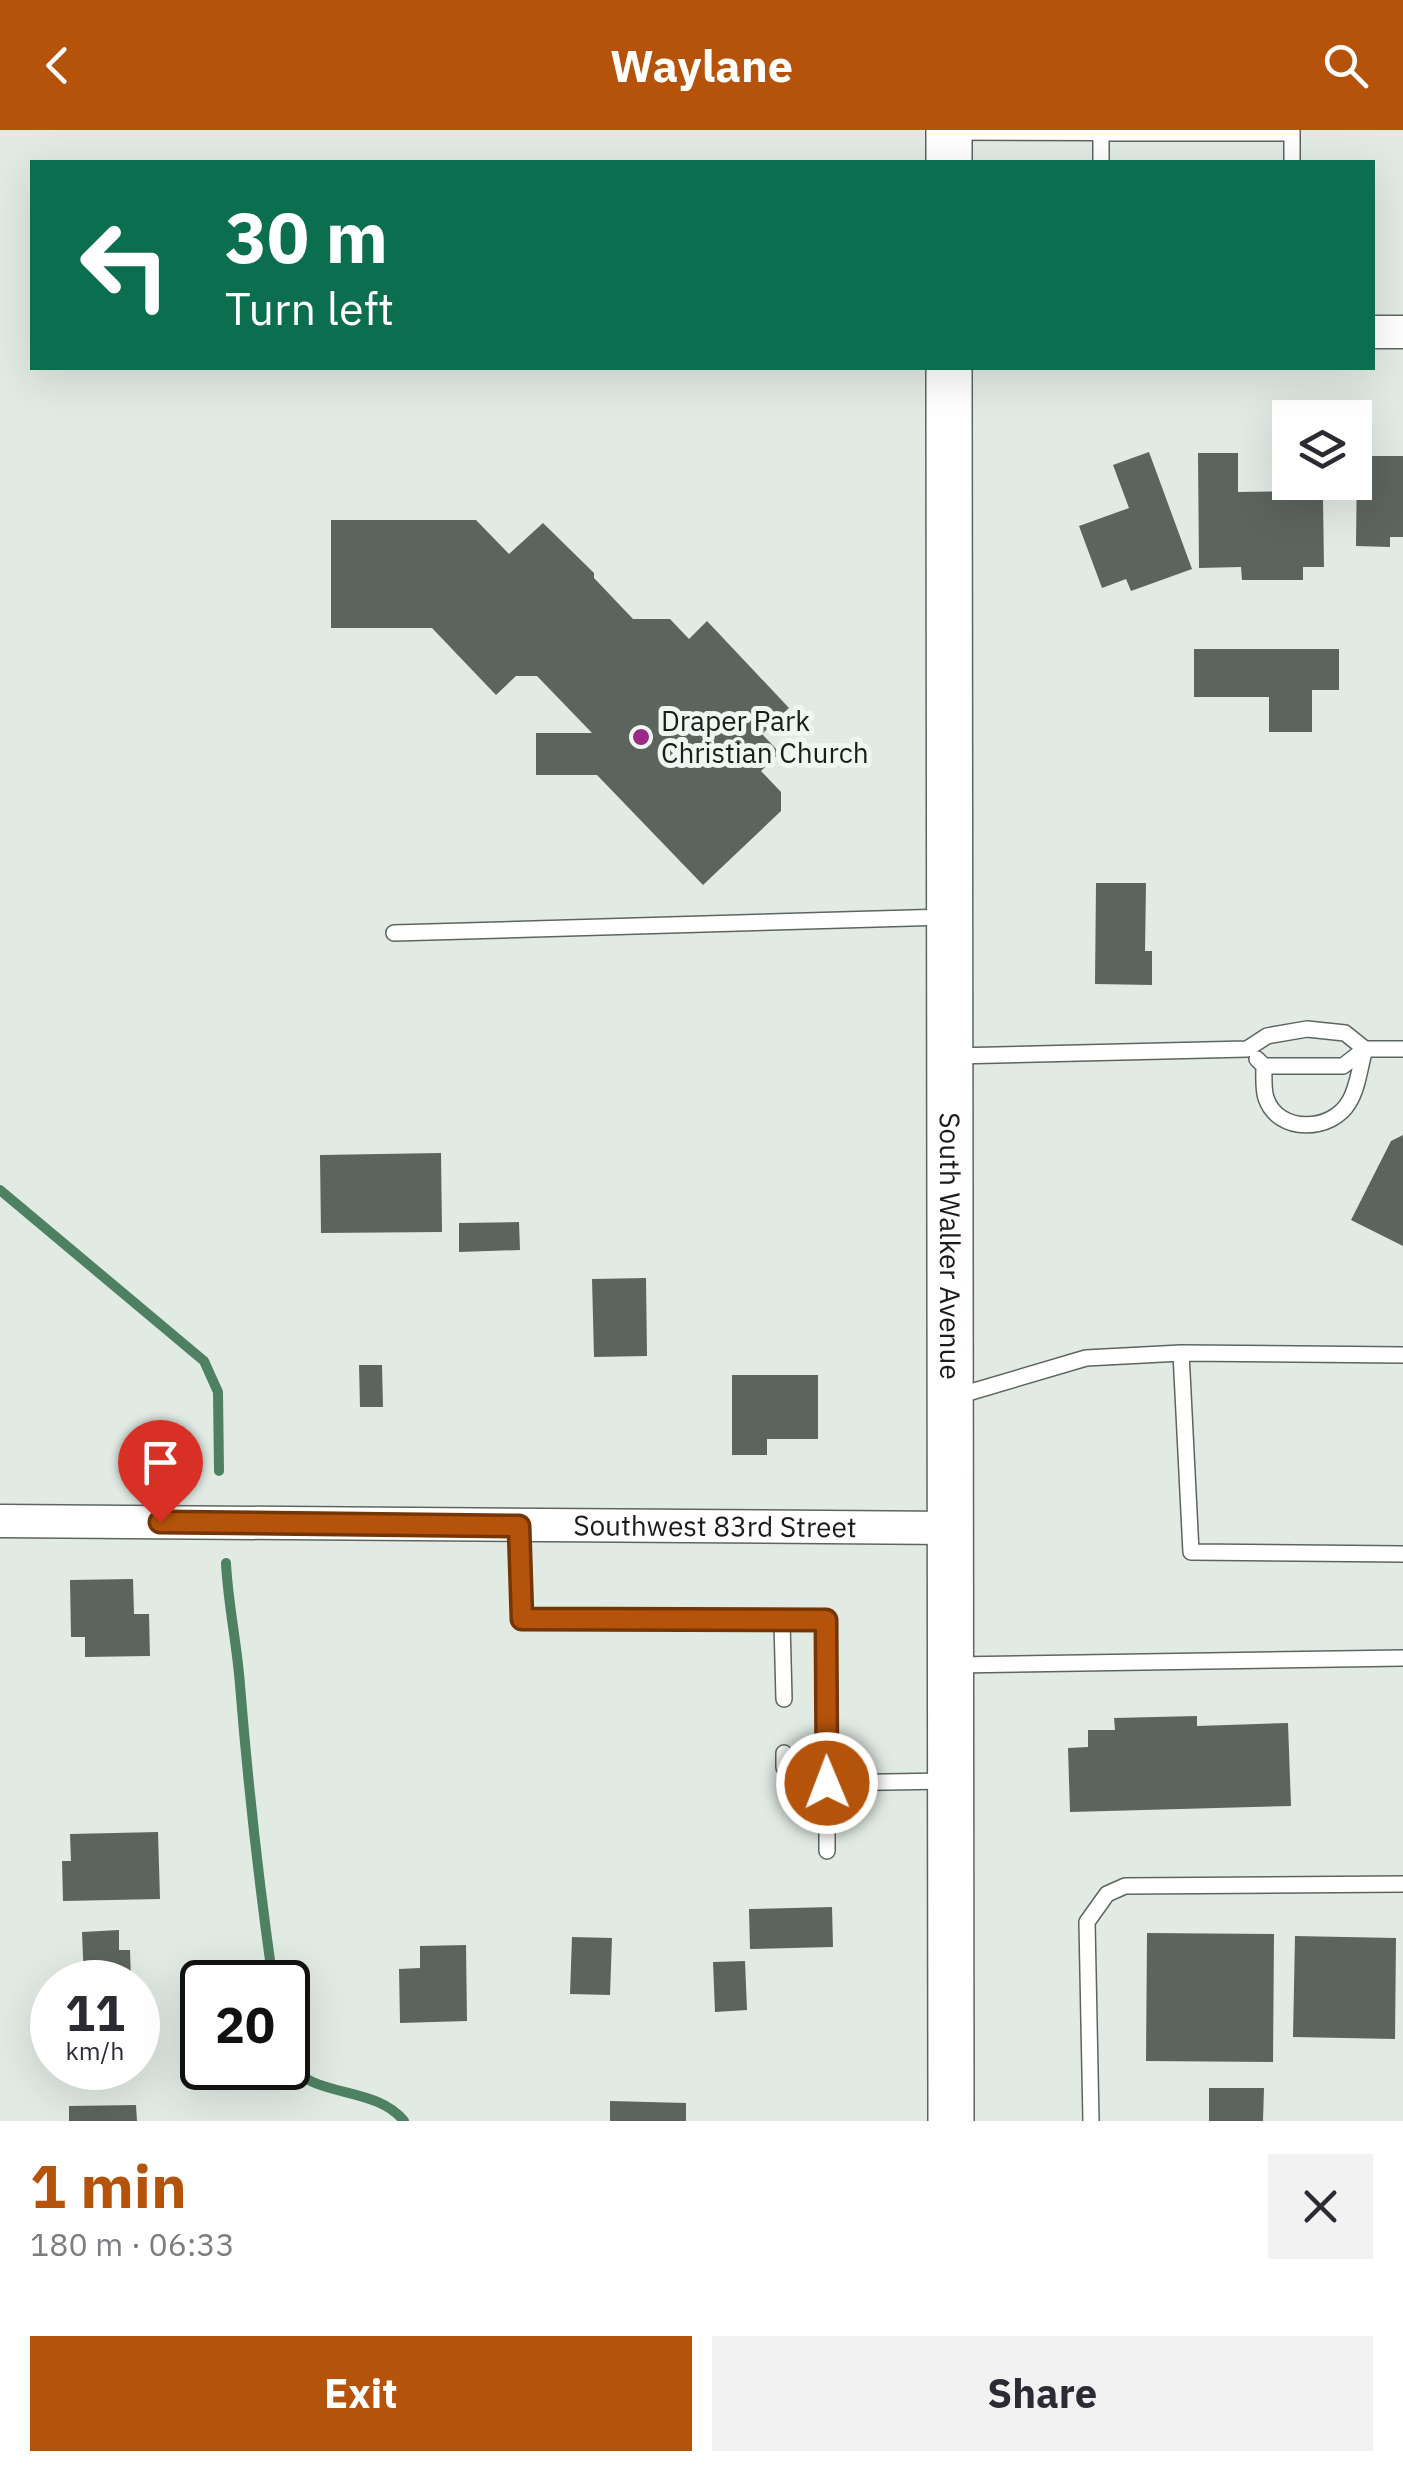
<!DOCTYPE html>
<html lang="en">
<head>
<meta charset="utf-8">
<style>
	:root { --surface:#fff; --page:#f2f2f3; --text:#2b2b33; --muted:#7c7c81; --accent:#b45309 }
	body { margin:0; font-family:"IBM Plex Sans",sans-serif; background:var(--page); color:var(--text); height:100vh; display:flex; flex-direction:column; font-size:38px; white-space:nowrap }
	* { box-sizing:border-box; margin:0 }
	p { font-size:32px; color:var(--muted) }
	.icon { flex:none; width:55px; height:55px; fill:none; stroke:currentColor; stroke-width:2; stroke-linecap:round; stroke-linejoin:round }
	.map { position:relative; height:1991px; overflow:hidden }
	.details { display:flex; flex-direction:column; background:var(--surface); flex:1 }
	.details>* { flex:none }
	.guide { position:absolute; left:30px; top:30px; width:1345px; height:210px; border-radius:0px; box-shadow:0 10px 40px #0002; background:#0b6e4f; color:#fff; overflow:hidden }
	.buttons { position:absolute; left:1272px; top:270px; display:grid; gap:20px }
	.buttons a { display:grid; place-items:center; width:100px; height:100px; border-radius:0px; background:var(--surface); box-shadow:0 10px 40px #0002; font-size:50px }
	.speed { position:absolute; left:30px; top:1830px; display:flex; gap:20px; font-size:50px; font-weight:700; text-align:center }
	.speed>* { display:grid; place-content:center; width:130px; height:130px; border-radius:50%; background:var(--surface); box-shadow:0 10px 40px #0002; line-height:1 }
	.speed small { font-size:25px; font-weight:400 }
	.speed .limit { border:5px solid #111; border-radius:15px; background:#fff; color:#111 }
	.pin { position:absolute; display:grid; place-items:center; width:85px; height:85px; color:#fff; margin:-102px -42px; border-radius:50% 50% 50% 0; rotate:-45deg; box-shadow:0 0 10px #0007 }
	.pin .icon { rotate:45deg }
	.me { position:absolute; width:110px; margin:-55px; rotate:359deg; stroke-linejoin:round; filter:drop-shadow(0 0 8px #0008) }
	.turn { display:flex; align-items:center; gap:35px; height:210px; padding:0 30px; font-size:45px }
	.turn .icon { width:130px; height:130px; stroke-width:2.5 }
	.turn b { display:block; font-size:70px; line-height:85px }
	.round { display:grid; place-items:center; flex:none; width:105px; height:105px; border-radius:0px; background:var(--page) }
	.head { display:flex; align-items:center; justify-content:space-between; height:170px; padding:0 30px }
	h1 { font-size:60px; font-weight:700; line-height:75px; color:var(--accent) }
	.cta { display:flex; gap:20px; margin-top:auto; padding:20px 30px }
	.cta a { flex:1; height:115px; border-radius:0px; background:var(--accent); color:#fff; font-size:40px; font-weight:700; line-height:115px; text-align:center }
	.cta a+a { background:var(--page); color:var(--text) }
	header { display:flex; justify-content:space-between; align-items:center; height:130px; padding:0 30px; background:var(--accent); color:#fff; font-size:45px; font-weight:700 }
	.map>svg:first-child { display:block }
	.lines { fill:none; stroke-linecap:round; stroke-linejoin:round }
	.stream { stroke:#4e8162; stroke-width:10 }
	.building { fill:#5c645e }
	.lane-casing { stroke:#5d655f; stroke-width:18 }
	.street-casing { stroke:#5d655f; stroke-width:35 }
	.secondary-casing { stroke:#5d655f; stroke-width:48 }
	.lane { stroke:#fff; stroke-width:15 }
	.street { stroke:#fff; stroke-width:32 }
	.secondary { stroke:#fff; stroke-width:45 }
	.route-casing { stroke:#753606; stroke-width:25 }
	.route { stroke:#b45309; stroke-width:18 }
	.poi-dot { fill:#9c2b88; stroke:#eef8f1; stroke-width:4 }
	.labels { text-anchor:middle; stroke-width:10; stroke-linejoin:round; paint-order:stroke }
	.poi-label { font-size:28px; fill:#191c1a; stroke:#eef8f1; text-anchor:start }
	.street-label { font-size:28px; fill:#191c1a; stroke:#eef8f1 }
</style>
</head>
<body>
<header><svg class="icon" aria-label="back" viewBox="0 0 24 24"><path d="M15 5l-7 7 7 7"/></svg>Waylane<svg class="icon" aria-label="search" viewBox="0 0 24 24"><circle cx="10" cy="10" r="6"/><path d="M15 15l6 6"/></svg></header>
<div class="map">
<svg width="1403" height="1991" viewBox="0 0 1403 1991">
	<rect width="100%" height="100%" fill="#e1ebe4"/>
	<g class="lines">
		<path class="stream" d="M 0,1060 L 204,1231 L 218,1262 L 219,1341
			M 226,1433 C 228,1474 237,1514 240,1555 C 248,1654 259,1754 273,1852
			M 288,1933 C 314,1969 375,1955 404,1991"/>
	</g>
	<path class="building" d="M 1149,322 L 1192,439 L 1131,461 L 1126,449 L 1102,458 L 1079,396 L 1129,378 L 1113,335 Z
		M 1198,323 L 1238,323 L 1238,362 L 1301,361 L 1301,352 L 1340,352 L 1340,369 L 1323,369 L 1324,437 L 1303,437 L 1303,450 L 1242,450 L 1241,437 L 1199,438 Z
		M 1357,326 L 1403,326 L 1403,407 L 1390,407 L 1390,417 L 1356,416 Z
		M 331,390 L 476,390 L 509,424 L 543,393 L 594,443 L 594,448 L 633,489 L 670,489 L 689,509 L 707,491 L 789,578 L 762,604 L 780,623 L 761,641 L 781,662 L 781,681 L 703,755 L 597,645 L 536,645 L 536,603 L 592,603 L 537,546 L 516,546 L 496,565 L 432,498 L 331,498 Z
		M 1194,519 L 1339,519 L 1339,560 L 1312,560 L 1312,602 L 1269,602 L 1269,567 L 1194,567 Z
		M 1096,753 L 1146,753 L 1145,821 L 1152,821 L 1152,855 L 1095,854 Z
		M 1403,1005 L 1403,1116 L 1351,1090 L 1391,1011 Z
		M 441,1023 L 442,1102 L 321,1103 L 320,1025 Z
		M 519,1092 L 520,1120 L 459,1122 L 459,1093 Z
		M 646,1148 L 647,1226 L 594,1227 L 592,1149 Z
		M 359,1235 L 382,1235 L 383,1277 L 360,1277 Z
		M 732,1245 L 818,1245 L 818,1309 L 767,1309 L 767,1325 L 732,1325 Z
		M 133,1449 L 134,1484 L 149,1484 L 150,1526 L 85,1527 L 85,1507 L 71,1507 L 70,1450 Z
		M 1197,1586 L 1197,1596 L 1288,1593 L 1291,1676 L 1070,1682 L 1068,1618 L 1088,1617 L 1088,1600 L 1115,1600 L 1114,1588 Z
		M 158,1702 L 160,1769 L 63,1771 L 62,1731 L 71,1731 L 70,1704 Z
		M 832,1777 L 833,1817 L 750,1819 L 749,1779 Z
		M 119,1800 L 119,1820 L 130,1820 L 131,1852 L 84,1852 L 82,1802 Z
		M 1147,1803 L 1274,1804 L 1273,1932 L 1146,1931 Z
		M 1295,1806 L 1396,1808 L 1395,1909 L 1293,1907 Z
		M 572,1807 L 612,1808 L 610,1865 L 570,1864 Z
		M 466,1815 L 467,1891 L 400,1893 L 399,1839 L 420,1838 L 420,1816 Z
		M 745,1831 L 747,1880 L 715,1882 L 713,1832 Z
		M 1209,1958 L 1264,1958 L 1263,1991 L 1209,1991 Z
		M 610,1971 L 686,1973 L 686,1991 L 610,1991 Z
		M 136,1975 L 137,1991 L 69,1991 L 69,1976 Z"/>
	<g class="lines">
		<defs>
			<path id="lane" d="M 953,2 L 1292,3 L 1292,0
				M 1101,32 L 1101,0
				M 1292,32 L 1292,3
				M 394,803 L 946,787
				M 954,926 L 1247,919 L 1267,906 L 1307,899 L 1345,903 L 1365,919
				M 1257,929 L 1264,936 L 1343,936 L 1365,919 L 1403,919
				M 1264,936 C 1264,946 1263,959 1266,968 C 1278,1004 1332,1002 1349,972 C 1358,958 1360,935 1365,919
				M 1181,1223 L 1191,1422 L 1403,1424
				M 954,1267 L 1086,1228 L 1181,1223 L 1403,1225
				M 519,1396 L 522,1489 L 826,1491 L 827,1653 L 947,1651
				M 782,1492 L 784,1569
				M 955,1535 L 1403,1528
				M 784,1623 L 784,1637 L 827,1653 L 827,1721
				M 1091,1991 L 1087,1792 L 1107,1764 L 1125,1756 L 1403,1754"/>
			<g id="street">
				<path d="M 1372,202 L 1403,202"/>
				<path id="s1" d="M 0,1391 L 951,1398"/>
			</g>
			<g id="secondary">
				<path d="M 949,32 L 949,0"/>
				<path id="s2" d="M 949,238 L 951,1991"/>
			</g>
		</defs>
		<use href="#lane" class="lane-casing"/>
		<use href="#street" class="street-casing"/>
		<use href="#secondary" class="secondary-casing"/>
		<use href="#lane" class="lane"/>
		<use href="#street" class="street"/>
		<use href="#secondary" class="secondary"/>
	</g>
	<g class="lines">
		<defs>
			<path id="route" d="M 160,1392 L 519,1396 L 522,1489 L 826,1490 L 827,1653"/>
		</defs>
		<use href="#route" class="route-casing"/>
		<use href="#route" class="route"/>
	</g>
	<circle class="poi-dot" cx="641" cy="607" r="10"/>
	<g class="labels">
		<g class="poi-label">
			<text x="661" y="601">Draper Park<tspan x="661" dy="32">Christian Church</tspan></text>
		</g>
		<g class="street-label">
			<text dy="10" stroke="none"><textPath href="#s2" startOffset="878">South Walker Avenue</textPath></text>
			<text dy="10" stroke="none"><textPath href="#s1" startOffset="715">Southwest 83rd Street</textPath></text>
		</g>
	</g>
</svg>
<div class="buttons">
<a><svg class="icon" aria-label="layers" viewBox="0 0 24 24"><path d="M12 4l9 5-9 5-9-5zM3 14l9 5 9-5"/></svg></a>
</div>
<div class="speed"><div>11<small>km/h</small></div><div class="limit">20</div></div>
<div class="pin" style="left:160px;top:1392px;background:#d93025"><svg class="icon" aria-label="arrive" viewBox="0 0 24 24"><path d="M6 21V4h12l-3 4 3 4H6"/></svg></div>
<svg class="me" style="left:827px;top:1653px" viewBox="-20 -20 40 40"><circle r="17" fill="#b45309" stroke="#fff" stroke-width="3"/><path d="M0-11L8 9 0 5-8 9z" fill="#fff"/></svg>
<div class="guide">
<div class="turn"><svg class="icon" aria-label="left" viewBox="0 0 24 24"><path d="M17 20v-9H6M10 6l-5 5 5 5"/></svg><div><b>30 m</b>Turn left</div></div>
</div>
</div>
<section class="details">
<div class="head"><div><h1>1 min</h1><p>180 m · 06:33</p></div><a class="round"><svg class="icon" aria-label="close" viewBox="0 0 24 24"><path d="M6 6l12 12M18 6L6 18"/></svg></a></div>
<div class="cta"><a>Exit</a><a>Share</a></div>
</section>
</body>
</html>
